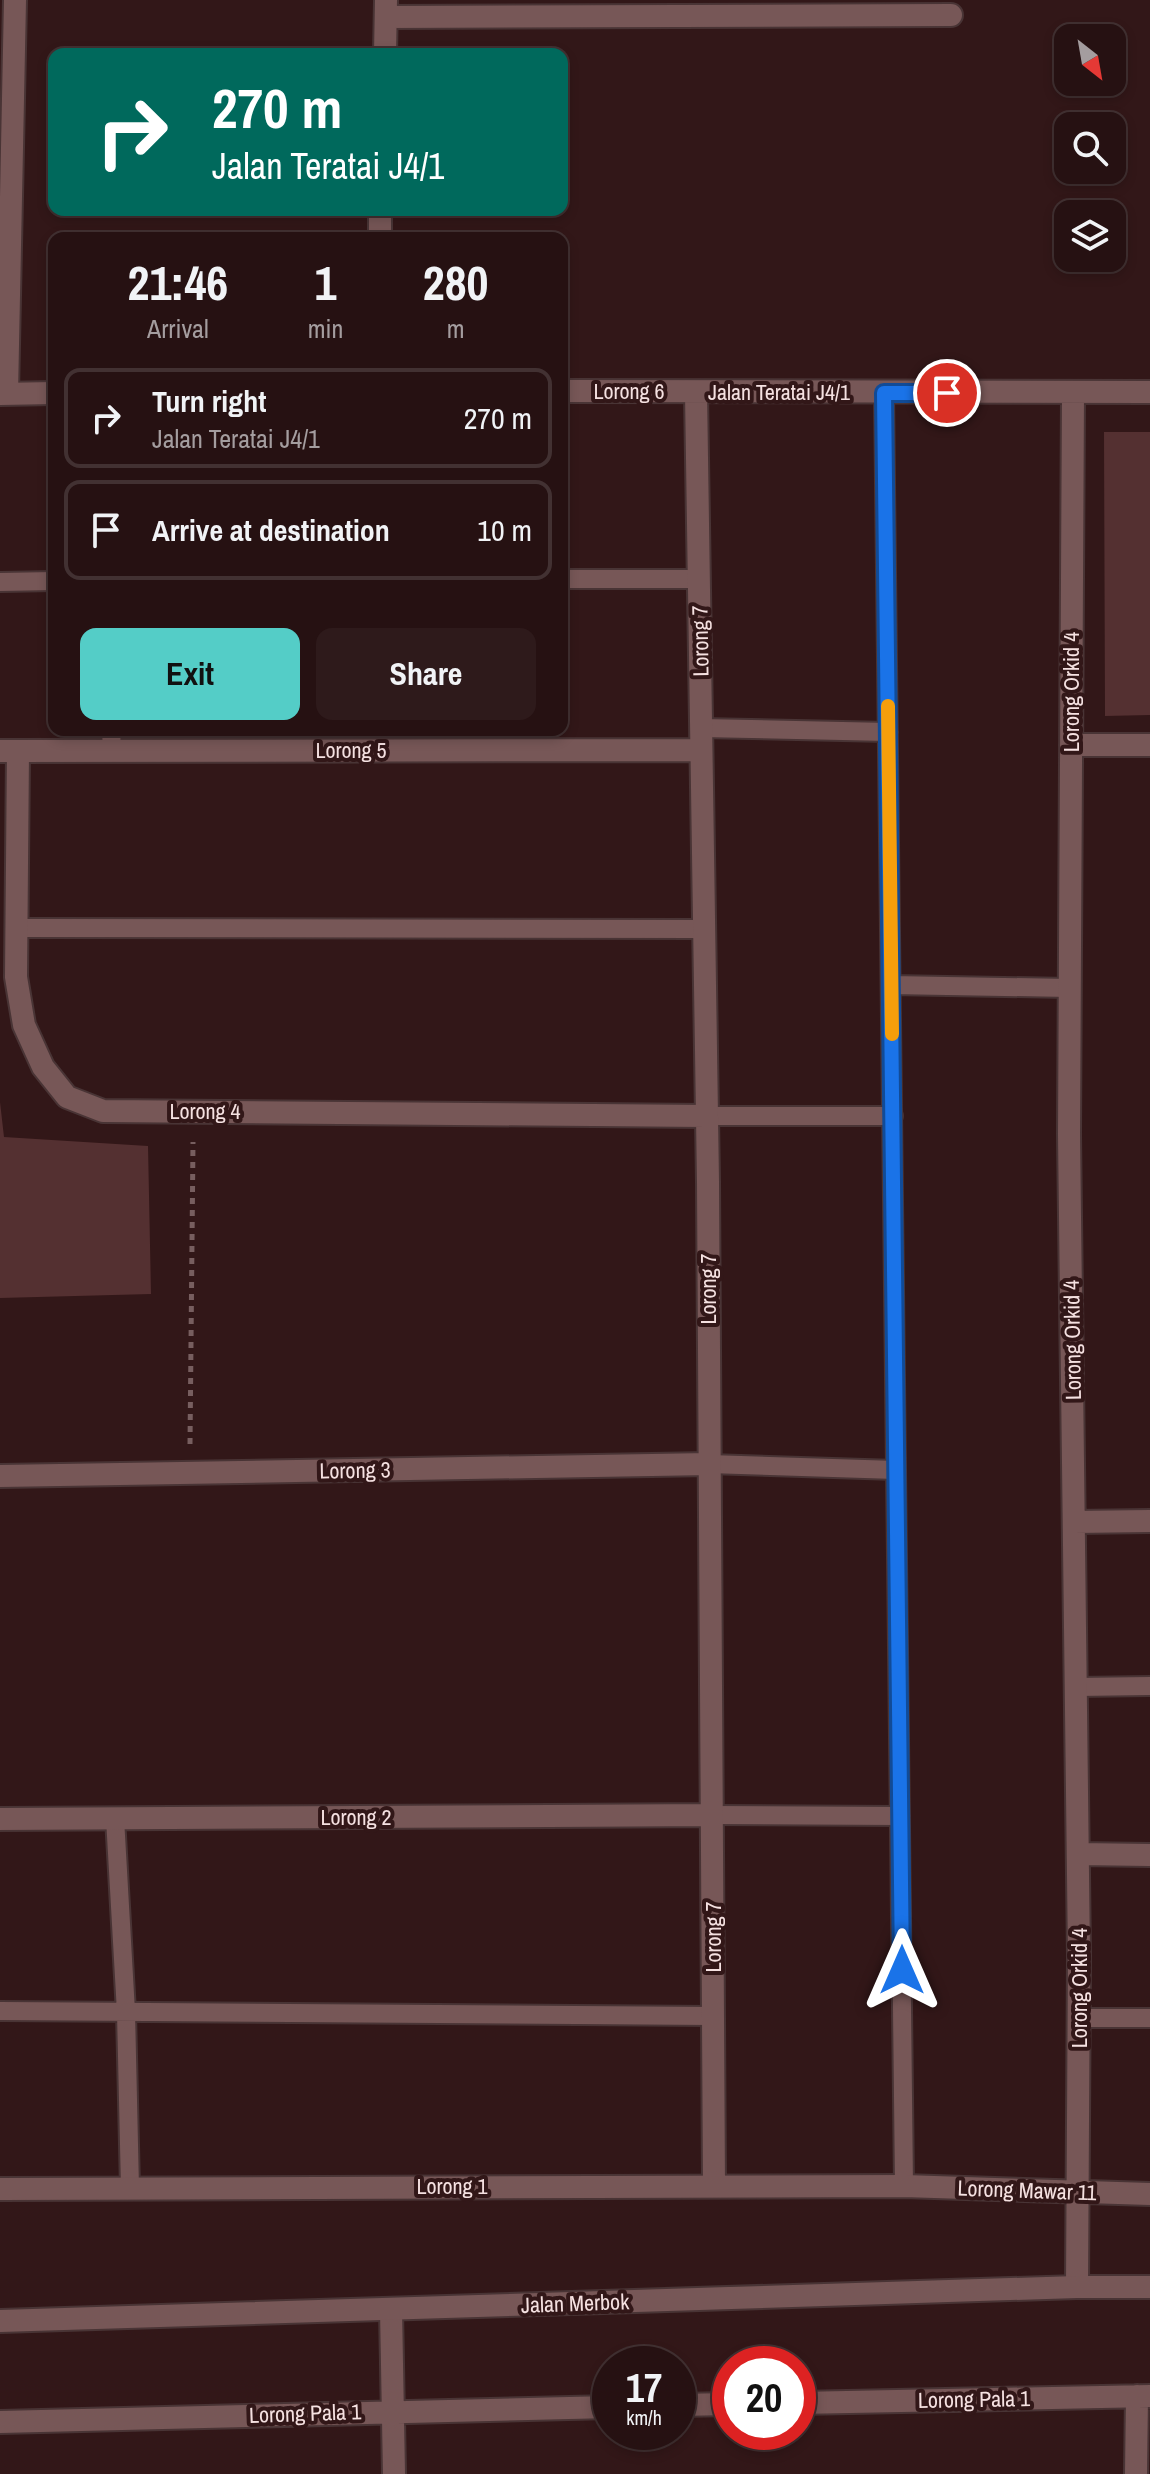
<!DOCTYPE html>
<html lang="en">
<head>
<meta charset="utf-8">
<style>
	:root { --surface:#261112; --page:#2e1a1b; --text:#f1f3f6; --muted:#a49d9f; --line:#423132; --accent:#54cdc7 }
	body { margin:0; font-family:"Archivo Narrow",sans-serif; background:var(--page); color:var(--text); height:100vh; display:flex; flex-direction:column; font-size:30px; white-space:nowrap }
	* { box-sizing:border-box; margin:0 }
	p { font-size:26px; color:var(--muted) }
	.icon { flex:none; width:44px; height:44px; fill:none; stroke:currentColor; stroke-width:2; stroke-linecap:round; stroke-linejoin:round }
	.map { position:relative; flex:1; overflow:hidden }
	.details { position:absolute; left:48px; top:232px; width:520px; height:504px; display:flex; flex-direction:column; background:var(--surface); border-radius:16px; box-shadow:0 4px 12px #0003,0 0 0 2px var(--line) }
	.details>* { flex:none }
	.hud { position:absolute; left:48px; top:48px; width:520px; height:168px; border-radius:16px; box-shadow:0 4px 12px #0003,0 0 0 2px var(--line); background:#00695c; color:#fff; overflow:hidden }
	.needle { width:52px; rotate:149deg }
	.controls { position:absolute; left:1054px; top:24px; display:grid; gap:16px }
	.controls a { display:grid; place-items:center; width:72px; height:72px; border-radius:16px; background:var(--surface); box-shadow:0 4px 12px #0003,0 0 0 2px var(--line); font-size:40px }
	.speed { position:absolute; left:592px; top:2346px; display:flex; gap:16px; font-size:40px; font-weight:700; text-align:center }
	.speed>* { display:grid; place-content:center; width:104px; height:104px; border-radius:50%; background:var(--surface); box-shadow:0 4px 12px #0003,0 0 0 2px var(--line); line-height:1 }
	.speed small { font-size:20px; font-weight:400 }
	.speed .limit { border:12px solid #d22; background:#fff; color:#111 }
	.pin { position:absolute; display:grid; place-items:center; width:68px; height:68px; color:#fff; margin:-34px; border:4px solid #fff; border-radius:50%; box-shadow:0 2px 8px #0007 }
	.me { position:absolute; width:88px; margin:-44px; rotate:0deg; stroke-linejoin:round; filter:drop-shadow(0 0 6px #0008) }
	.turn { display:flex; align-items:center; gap:28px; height:168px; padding:0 32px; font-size:36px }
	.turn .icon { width:104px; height:104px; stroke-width:2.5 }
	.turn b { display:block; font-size:56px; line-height:68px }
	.eta { display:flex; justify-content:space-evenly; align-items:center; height:136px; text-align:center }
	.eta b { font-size:48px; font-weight:800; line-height:56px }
	.cta { display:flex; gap:16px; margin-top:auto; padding:16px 32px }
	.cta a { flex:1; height:92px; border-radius:16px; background:var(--accent); color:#111; font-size:32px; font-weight:800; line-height:92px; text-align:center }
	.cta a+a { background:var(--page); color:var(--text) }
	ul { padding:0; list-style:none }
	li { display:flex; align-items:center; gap:24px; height:100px; margin:0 16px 12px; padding:0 16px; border:4px solid var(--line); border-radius:16px }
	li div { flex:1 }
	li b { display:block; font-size:30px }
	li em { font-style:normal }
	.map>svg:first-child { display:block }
	.green { fill:#543031 }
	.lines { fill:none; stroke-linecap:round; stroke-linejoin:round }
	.service-casing { stroke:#493435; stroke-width:22 }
	.minor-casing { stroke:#493435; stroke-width:26 }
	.tertiary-casing { stroke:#493435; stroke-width:26 }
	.path { stroke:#775e5f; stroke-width:5; stroke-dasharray:6 6; stroke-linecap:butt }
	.service { stroke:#775757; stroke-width:18 }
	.minor { stroke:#775757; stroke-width:22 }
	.tertiary { stroke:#775757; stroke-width:22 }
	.route-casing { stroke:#114b97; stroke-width:20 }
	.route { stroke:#1a73e8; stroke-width:14 }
	.slow { stroke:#f59e0b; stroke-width:14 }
	.labels { text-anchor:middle; stroke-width:8; stroke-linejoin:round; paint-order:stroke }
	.street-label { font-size:22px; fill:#f5e1e1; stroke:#321718 }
</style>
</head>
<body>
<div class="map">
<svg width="1150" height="2474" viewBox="0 0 1150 2474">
	<rect width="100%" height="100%" fill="#321718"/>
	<path class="green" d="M 1104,432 L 1150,432 L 1150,715 L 1105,716 Z
		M 0,1102 L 4,1137 L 148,1146 L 151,1294 L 0,1298 Z"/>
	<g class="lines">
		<defs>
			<path id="service" d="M 884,393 L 904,2186
				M 562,579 L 699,579
				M 0,582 L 54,581
				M 701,728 L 888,732
				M 111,730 L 112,751
				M 16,928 L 704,929
				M 891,985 L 1070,988
				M 706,1116 L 893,1116
				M 709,1464 L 896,1470
				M 1076,1687 L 1150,1686
				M 712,1815 L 900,1816
				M 115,1818 L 126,2012 L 130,2188
				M 0,2011 L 713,2016
				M 1079,2018 L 1150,2018"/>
			<path id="minor" d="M 386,17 L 951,15
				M 385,54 L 386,0
				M 380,238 L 380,210
				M 562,391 L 1150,392
				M 696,392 L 708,1182 L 714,2186
				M 0,394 L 54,393
				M 7,394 L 15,0
				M 1073,394 L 1069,1134 L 1079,1956 L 1077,2287
				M 1071,745 L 1150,745
				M 0,751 L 701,750
				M 18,751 L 16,977 L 24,1025 L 43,1067 L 67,1097 L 103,1111 L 706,1116
				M 0,1476 L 709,1464
				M 1074,1522 L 1150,1521
				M 0,1819 L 712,1815
				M 1078,1854 L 1150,1855
				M 0,2189 L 904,2186 L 1150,2194
				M 391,2309 L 394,2474
				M 798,2403 L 1150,2396
				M 678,2405 L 730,2404
				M 0,2422 L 610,2407
				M 1136,2474 L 1137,2396"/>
			<path id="tertiary" d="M 0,2321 L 1077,2287 L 1150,2287"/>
		</defs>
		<use href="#service" class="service-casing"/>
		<use href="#minor" class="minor-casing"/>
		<use href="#tertiary" class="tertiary-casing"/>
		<path class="path" d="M 190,1444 L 193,1142"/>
		<use href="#service" class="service"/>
		<use href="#minor" class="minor"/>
		<use href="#tertiary" class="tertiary"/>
	</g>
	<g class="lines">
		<defs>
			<path id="route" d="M 902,1970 L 884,393 L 947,393"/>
		</defs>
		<use href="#route" class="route-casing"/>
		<use href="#route" class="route"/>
		<path class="slow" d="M 888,706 L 892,1034"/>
	</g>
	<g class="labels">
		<g class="street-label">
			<text x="629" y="399">Lorong 6</text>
			<text x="779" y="400">Jalan Teratai J4/1</text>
			<text transform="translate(700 641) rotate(-91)" y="8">Lorong 7</text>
			<text transform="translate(1071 692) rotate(-90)" y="8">Lorong Orkid 4</text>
			<text x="351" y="758">Lorong 5</text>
			<text x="205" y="1119">Lorong 4</text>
			<text transform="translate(708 1289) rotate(-90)" y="8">Lorong 7</text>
			<text transform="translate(1072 1340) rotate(-91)" y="8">Lorong Orkid 4</text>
			<text transform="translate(355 1470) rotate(-1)" y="8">Lorong 3</text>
			<text x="356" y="1825">Lorong 2</text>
			<text transform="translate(713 1937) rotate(-90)" y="8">Lorong 7</text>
			<text transform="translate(1079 1988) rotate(-90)" y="8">Lorong Orkid 4</text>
			<text x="452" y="2194">Lorong 1</text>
			<text transform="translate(1027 2190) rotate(2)" y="8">Lorong Mawar 11</text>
			<text transform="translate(575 2303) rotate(-2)" y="8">Jalan Merbok</text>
			<text transform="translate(974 2399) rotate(-1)" y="8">Lorong Pala 1</text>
			<text transform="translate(305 2413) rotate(-2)" y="8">Lorong Pala 1</text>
		</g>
	</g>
</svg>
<div class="controls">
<a><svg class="needle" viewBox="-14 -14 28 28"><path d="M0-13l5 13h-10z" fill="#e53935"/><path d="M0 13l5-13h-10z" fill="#a49d9f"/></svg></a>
<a><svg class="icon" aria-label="search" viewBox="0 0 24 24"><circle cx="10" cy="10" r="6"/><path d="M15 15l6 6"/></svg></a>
<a><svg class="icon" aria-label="layers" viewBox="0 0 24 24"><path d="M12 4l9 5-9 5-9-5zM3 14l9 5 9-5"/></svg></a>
</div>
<div class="speed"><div>17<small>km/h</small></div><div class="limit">20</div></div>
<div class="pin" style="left:947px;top:393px;background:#d93025"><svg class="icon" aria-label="arrive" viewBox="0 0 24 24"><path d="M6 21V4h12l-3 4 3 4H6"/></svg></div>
<svg class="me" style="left:902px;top:1970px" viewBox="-20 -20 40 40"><path d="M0-17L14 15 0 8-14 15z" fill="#1a73e8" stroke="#fff" stroke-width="4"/></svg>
<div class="hud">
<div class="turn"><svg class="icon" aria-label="right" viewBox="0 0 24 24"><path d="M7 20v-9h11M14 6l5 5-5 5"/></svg><div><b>270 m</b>Jalan Teratai J4/1</div></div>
</div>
<section class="details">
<div class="eta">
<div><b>21:46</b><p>Arrival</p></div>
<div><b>1</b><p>min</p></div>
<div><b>280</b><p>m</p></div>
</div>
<ul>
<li><svg class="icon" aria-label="right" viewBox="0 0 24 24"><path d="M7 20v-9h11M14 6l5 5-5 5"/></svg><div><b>Turn right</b><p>Jalan Teratai J4/1</p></div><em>270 m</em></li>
<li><svg class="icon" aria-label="arrive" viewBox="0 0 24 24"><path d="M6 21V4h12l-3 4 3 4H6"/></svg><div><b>Arrive at destination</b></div><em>10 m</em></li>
</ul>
<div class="cta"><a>Exit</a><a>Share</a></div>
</section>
</div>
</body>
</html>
